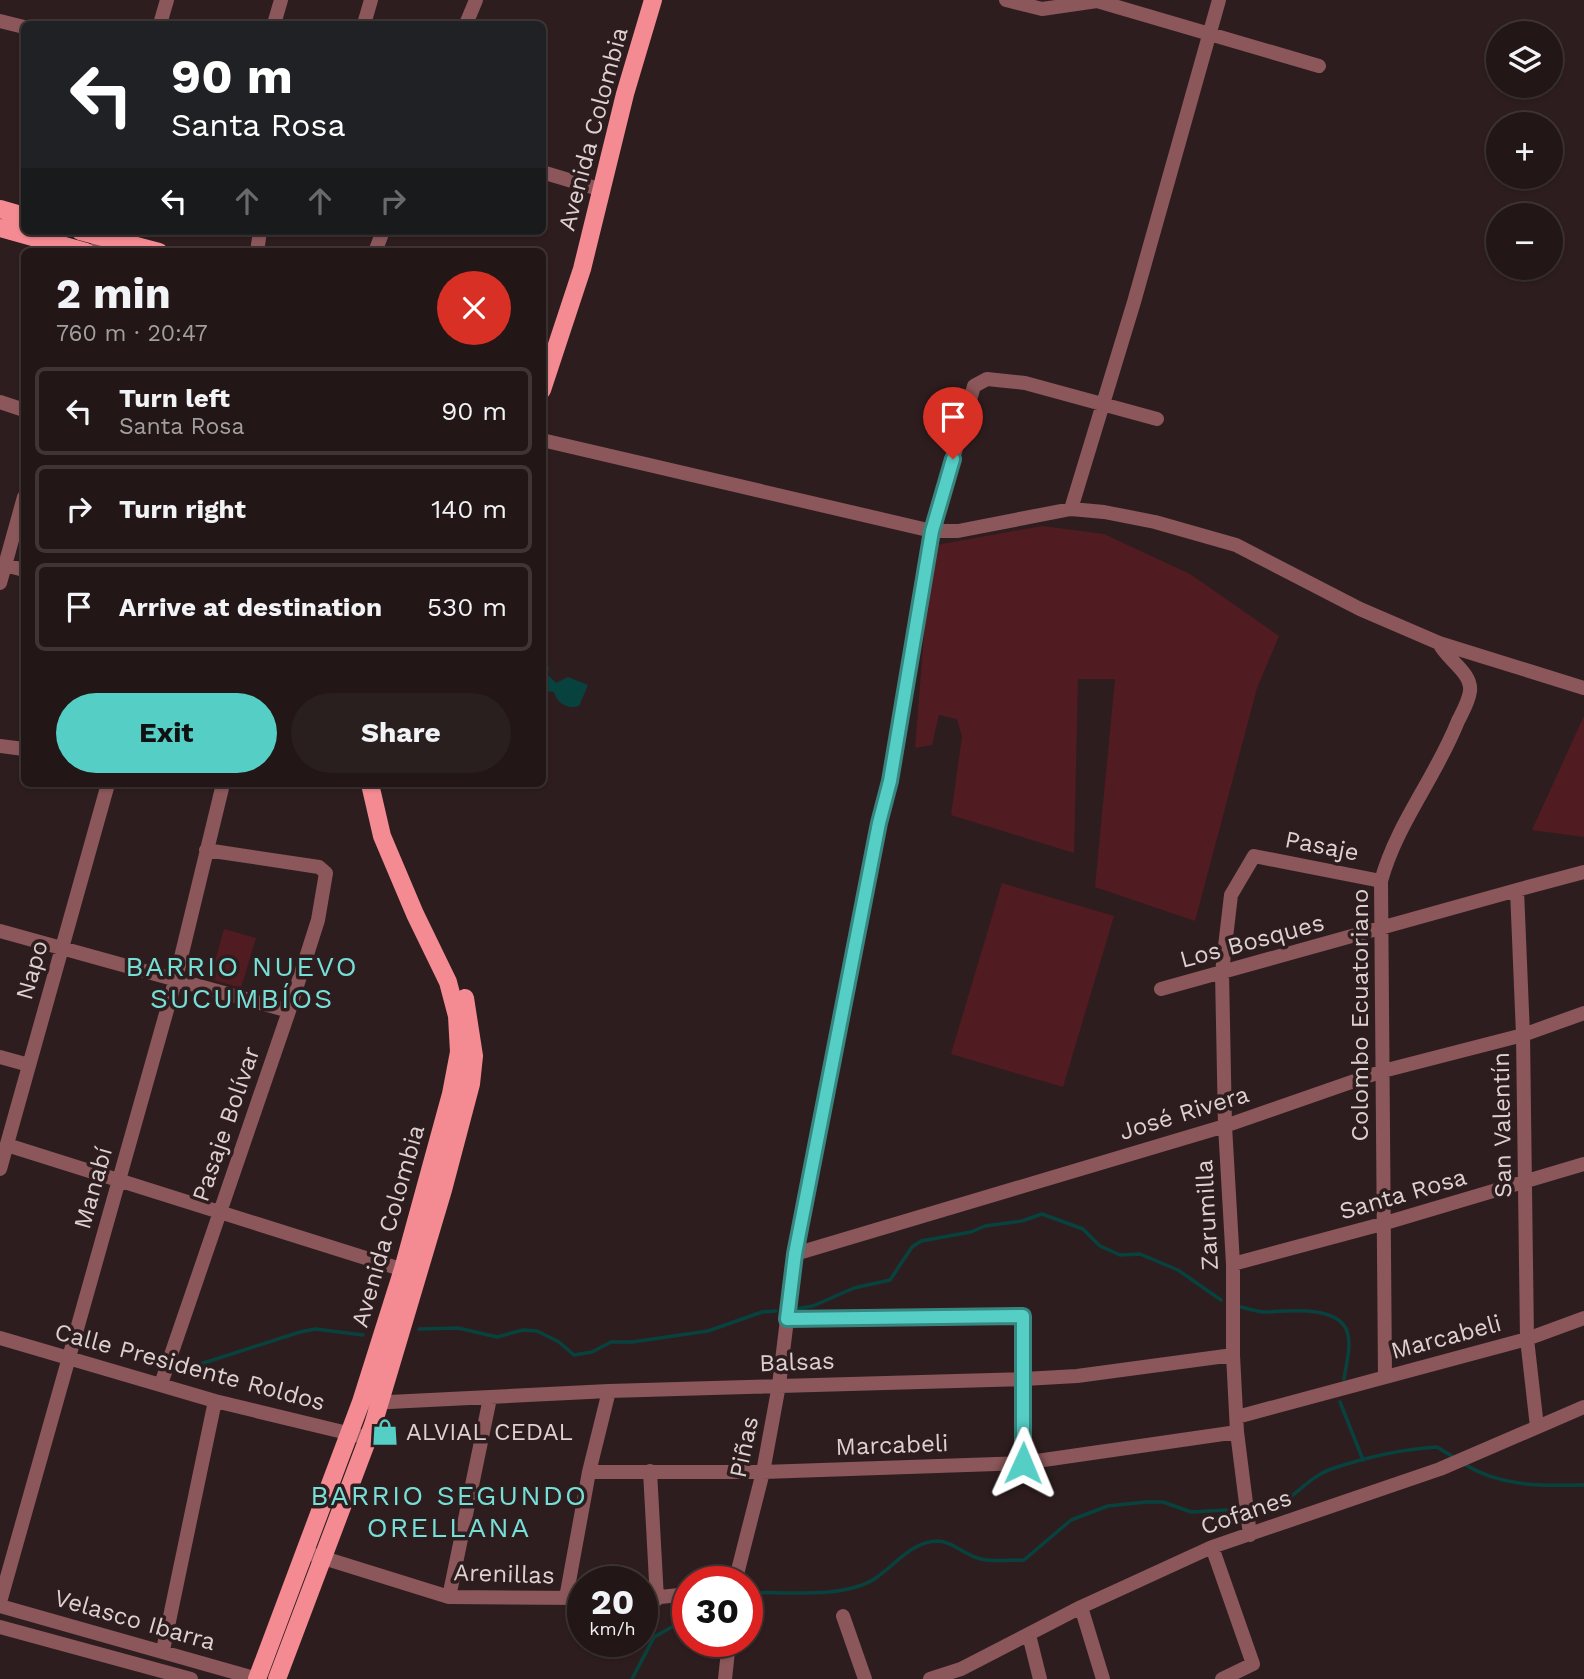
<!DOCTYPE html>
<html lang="en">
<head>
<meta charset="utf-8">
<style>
	:root { --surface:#221616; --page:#2a1f1f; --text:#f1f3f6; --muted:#a29fa1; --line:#3f3535; --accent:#55cec5 }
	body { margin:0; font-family:"Work Sans",sans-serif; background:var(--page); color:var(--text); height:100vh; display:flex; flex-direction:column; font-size:26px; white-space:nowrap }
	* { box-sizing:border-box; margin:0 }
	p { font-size:23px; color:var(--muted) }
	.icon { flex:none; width:38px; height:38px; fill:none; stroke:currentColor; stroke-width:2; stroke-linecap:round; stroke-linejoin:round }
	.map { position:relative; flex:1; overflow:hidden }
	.panel { position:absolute; left:21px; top:248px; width:525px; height:539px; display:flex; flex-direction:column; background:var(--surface); border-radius:10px; box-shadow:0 2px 5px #0004,0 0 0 2px var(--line) }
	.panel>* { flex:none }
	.hud { position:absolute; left:21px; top:21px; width:525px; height:214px; border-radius:10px; box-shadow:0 2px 5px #0004,0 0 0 2px var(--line); background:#202124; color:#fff; overflow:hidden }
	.controls { position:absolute; left:1486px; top:21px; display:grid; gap:14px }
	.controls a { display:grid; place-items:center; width:77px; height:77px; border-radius:50%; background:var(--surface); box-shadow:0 2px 5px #0004,0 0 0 2px var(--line); font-size:35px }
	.speed { position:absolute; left:567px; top:1566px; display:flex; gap:14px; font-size:35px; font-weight:700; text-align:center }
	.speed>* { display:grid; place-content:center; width:91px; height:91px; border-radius:50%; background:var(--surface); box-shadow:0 2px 5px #0004,0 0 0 2px var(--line); line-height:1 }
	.speed small { font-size:18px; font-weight:400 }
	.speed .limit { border:10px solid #d22; background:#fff; color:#111 }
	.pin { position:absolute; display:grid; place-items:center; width:60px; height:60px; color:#fff; margin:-72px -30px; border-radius:50% 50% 50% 0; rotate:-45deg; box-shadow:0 0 7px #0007 }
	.pin .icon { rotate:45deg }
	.me { position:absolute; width:77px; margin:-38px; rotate:1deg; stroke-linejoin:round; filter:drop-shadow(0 0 5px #0008) }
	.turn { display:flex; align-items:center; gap:24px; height:147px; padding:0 35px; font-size:32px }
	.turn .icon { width:91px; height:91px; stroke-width:2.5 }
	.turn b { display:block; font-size:49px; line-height:60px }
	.lanes { display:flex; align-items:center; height:66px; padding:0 35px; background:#0003; justify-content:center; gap:35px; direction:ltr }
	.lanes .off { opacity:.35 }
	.round { display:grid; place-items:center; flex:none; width:74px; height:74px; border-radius:37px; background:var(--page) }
	.head { display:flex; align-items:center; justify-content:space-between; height:119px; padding:0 35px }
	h1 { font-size:42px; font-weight:700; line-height:52px }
	.button { display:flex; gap:14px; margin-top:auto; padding:14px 35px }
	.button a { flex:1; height:80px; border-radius:42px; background:var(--accent); color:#111; font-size:28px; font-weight:700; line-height:80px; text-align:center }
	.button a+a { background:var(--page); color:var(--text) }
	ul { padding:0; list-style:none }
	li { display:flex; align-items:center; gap:21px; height:88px; margin:0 14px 10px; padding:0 21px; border:4px solid var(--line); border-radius:10px }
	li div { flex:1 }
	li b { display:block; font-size:26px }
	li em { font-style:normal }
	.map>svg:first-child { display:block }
	.green { fill:#511b22 }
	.water { fill:#08423e }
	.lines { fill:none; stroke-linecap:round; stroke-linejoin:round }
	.stream { stroke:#08423e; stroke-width:3.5 }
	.minor { stroke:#8b575a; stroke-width:14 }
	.major { stroke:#f48a92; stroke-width:18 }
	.route-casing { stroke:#378680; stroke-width:18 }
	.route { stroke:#55cec5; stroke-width:12 }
	.labels { text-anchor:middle; stroke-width:7; stroke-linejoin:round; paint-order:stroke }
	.street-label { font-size:24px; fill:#dcd0d1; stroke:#2e1d1e }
	.poi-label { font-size:24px; fill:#dcd0d1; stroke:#2e1d1e; text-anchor:start }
	.quarter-label { font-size:28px; letter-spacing:2px; fill:#75e0d7; stroke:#2e1d1e }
</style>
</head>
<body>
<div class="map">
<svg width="1584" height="1679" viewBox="0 0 1584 1679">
	<rect width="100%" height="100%" fill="#2e1d1e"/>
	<path class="green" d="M 1042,526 L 1104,534 L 1190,574 L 1279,636 L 1257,688 L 1195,921 L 1095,887 L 1115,679 L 1078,679 L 1074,853 L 951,815 L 962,737 L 957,719 L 939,715 L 932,745 L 915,748 L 931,546 Z
		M 1584,716 L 1584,837 L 1532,830 Z
		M 1002,883 L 1114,916 L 1063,1087 L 951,1054 Z
		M 224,929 L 256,938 L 241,988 L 210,979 Z"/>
	<path class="water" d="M 544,667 L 549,667 L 548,675 L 556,683 L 568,677 L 588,685 L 579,706 C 568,710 557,703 554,692 L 543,691 Z"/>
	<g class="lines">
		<path class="stream" d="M 1241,1307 C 1250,1309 1259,1313 1268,1312 C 1289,1311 1337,1305 1347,1331 C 1352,1345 1346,1364 1344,1379
			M 795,1309 L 813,1306 L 854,1288 L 890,1280 L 912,1247 L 921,1241 L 971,1232 L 985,1226 L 1022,1221 L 1042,1214 L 1083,1229 L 1100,1246 L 1120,1255 L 1140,1254 L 1178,1270 L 1221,1300
			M 419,1329 L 458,1328 L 497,1337 L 523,1330 L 537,1331 L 559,1342 L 574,1355 L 592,1352 L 611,1342 L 632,1342 L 708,1331 L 762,1312 L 776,1311
			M 191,1367 L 300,1332 L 315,1329 L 363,1335
			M 1340,1402 L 1363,1460
			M 1464,1464 C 1501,1487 1542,1486 1584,1485
			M 1251,1510 C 1288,1513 1299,1481 1331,1469 C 1364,1458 1402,1449 1437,1447 L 1455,1458
			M 747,1595 C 759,1591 772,1593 785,1593 C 810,1593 834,1594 859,1586 C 888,1578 905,1542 937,1541 C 953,1541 965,1556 981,1559 C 994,1562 1010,1560 1024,1560 L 1071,1520 L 1108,1506 L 1146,1502 L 1163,1502 L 1191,1512 L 1243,1509
			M 632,1679 L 654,1637 L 688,1618"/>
		<path class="minor" d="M 1006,0 L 1042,9 L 1097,1 L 1319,66
			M 0,21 L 24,27
			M 160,24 L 167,0
			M 274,24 L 281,0
			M 364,24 L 371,0
			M 466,24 L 476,0
			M 542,172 L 602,190
			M 96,252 L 102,231
			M 257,252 L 260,231
			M 375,252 L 383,231
			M 0,402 L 24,410
			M 542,440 L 932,531 L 958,531 L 1071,509 L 1104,512 L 1155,522 L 1236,545 L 1360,609 L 1439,643 L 1584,688
			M 1071,509 L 1134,302 L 1219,0
			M 5,565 L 24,570
			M 0,583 L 24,497
			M 0,746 L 24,749
			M 0,931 L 289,1011
			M 1161,989 L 1517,890
			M 0,1057 L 29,1065
			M 7,1145 L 410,1272
			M 0,1169 L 108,784
			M 795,1254 L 1225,1126 L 1383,1071 L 1523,1035 L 1584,1013
			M 1233,1264 L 1382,1224 L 1584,1164
			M 787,1319 L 1023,1316 L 1023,1463
			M 0,1338 L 215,1401 L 368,1438
			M 1385,1377 L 1381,881 C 1397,823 1436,777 1458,721 C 1462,713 1469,701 1470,691 C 1472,672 1446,659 1439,643
			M 161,1384 L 289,1011 L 318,920 L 326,873 L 319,867 L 206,850
			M 369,1403 L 609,1391 L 1024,1379 L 1077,1376 L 1233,1355
			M 1237,1417 L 1527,1339 L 1584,1318
			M 1537,1427 L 1527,1339 L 1523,1035 L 1517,890 L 1584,872
			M 650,1471 L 657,1599
			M 589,1472 L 763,1472 L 1023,1463 L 1237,1432
			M 1250,1535 L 1237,1432 L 1233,1355 L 1233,1264 L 1225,1126 L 1222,972 L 1231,895 L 1254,856 L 1381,881
			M 1212,1547 L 1253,1664 L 1222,1679
			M 314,1555 L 449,1597 L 583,1598
			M 735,1582 L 763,1472 L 779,1385 L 795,1254 L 879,823 L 890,781 L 932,531 L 974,386 L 987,379 L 1025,383 L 1157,419
			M 449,1597 L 490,1398
			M 566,1598 L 589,1472 L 609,1391
			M 642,1599 L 688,1594
			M 0,1602 L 176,978 L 223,784
			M 0,1606 L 258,1679
			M 1081,1607 L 1103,1679
			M 843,1616 L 865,1679
			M 0,1627 L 191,1679
			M 1029,1635 L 1040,1679
			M 163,1650 L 215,1401
			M 725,1679 L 729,1642
			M 930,1679 L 961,1669 L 1081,1607 L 1212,1547 L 1440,1469 L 1584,1407"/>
		<path class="major" d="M 0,209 L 24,216
			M 0,228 L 86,252
			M 80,231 L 159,252
			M 542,390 L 582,269 L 625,94 L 653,0
			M 257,1679 L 361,1402 L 403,1269 L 451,1094 L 459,1052 L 457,1016 L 448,982 L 415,914 L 382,836 L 370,784
			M 277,1679 L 373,1425 L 443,1190 L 471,1084 L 474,1056 L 465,998"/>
	</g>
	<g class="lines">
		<defs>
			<path id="route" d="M 953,459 L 932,531 L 890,781 L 879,823 L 795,1254 L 787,1319 L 1023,1316 L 1023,1463"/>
		</defs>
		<use href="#route" class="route-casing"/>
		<use href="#route" class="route"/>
	</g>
	<defs>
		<symbol id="shop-bare" viewBox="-9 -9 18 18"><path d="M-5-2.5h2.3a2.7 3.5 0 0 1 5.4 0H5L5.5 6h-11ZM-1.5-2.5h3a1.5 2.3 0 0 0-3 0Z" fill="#55cec5" stroke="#2e1d1e" stroke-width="2.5" paint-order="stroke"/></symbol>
	</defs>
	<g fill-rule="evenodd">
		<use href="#shop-bare" x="366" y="1413" width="38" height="38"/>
	</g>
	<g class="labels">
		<g class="street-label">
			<text transform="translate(593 129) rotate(-75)" y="8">Avenida Colombia</text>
			<text transform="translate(1322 846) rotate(11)" y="8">Pasaje</text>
			<text transform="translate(1252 941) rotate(-15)" y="8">Los Bosques</text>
			<text transform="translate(32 970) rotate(-74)" y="8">Napo</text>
			<text transform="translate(1360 1015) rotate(-90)" y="8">Colombo Ecuatoriano</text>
			<text transform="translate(1184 1113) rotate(-17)" y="8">José Rivera</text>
			<text transform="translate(226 1124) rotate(-71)" y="8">Pasaje Bolívar</text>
			<text transform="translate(1502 1125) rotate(-91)" y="8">San Valentín</text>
			<text transform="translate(93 1188) rotate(-74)" y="8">Manabí</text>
			<text transform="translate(1403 1194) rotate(-16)" y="8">Santa Rosa</text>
			<text transform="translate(1207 1215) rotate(-93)" y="8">Zarumilla</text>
			<text transform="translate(388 1226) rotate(-74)" y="8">Avenida Colombia</text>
			<text transform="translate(1446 1337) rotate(-15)" y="8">Marcabeli</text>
			<text transform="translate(797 1362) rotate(-2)" y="8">Balsas</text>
			<text transform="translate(190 1367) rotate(15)" y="8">Calle Presidente Roldos</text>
			<text transform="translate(892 1445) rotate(-2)" y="8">Marcabeli</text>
			<text transform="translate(744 1447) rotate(-78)" y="8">Piñas</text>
			<text transform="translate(1246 1512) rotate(-19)" y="8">Cofanes</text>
			<text transform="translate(504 1574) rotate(2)" y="8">Arenillas</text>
			<text transform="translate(135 1620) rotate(16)" y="8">Velasco Ibarra</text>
		</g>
		<g class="poi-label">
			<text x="406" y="1440">ALVIAL CEDAL</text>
		</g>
		<g class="quarter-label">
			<text x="242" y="976">BARRIO NUEVO<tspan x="242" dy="32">SUCUMBÍOS</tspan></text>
			<text x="449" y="1505">BARRIO SEGUNDO<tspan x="449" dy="32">ORELLANA</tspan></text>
		</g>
	</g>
</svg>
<div class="controls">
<a><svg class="icon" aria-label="layers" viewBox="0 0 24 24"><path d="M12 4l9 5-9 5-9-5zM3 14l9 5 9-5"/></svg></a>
<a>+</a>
<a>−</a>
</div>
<div class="speed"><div>20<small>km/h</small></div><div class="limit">30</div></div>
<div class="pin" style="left:953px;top:459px;background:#d93025"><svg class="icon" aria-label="arrive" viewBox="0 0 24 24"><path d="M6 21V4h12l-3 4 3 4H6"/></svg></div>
<svg class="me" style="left:1023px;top:1463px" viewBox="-20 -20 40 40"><path d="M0-17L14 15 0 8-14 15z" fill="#55cec5" stroke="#fff" stroke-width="4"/></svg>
<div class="hud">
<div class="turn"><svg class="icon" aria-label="left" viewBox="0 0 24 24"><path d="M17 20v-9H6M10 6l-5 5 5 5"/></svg><div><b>90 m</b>Santa Rosa</div></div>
<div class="lanes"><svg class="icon" aria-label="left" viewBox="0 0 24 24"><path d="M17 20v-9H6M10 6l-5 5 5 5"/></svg><svg class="icon off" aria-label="ahead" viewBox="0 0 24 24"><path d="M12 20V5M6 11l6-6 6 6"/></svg><svg class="icon off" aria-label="ahead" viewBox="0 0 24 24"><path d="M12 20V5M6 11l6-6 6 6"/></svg><svg class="icon off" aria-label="right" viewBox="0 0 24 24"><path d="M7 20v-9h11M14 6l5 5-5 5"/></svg></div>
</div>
<section class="panel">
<div class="head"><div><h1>2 min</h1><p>760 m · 20:47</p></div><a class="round" style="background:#d93025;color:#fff"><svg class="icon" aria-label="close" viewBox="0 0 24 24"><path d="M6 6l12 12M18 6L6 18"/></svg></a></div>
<ul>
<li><svg class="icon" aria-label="left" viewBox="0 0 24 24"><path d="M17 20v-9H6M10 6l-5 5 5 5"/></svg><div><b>Turn left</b><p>Santa Rosa</p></div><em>90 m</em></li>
<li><svg class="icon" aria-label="right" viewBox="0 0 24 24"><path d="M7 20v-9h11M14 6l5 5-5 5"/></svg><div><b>Turn right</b></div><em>140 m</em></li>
<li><svg class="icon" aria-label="arrive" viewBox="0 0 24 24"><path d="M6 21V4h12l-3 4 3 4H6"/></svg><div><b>Arrive at destination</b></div><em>530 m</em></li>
</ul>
<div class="button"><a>Exit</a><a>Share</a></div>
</section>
</div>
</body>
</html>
